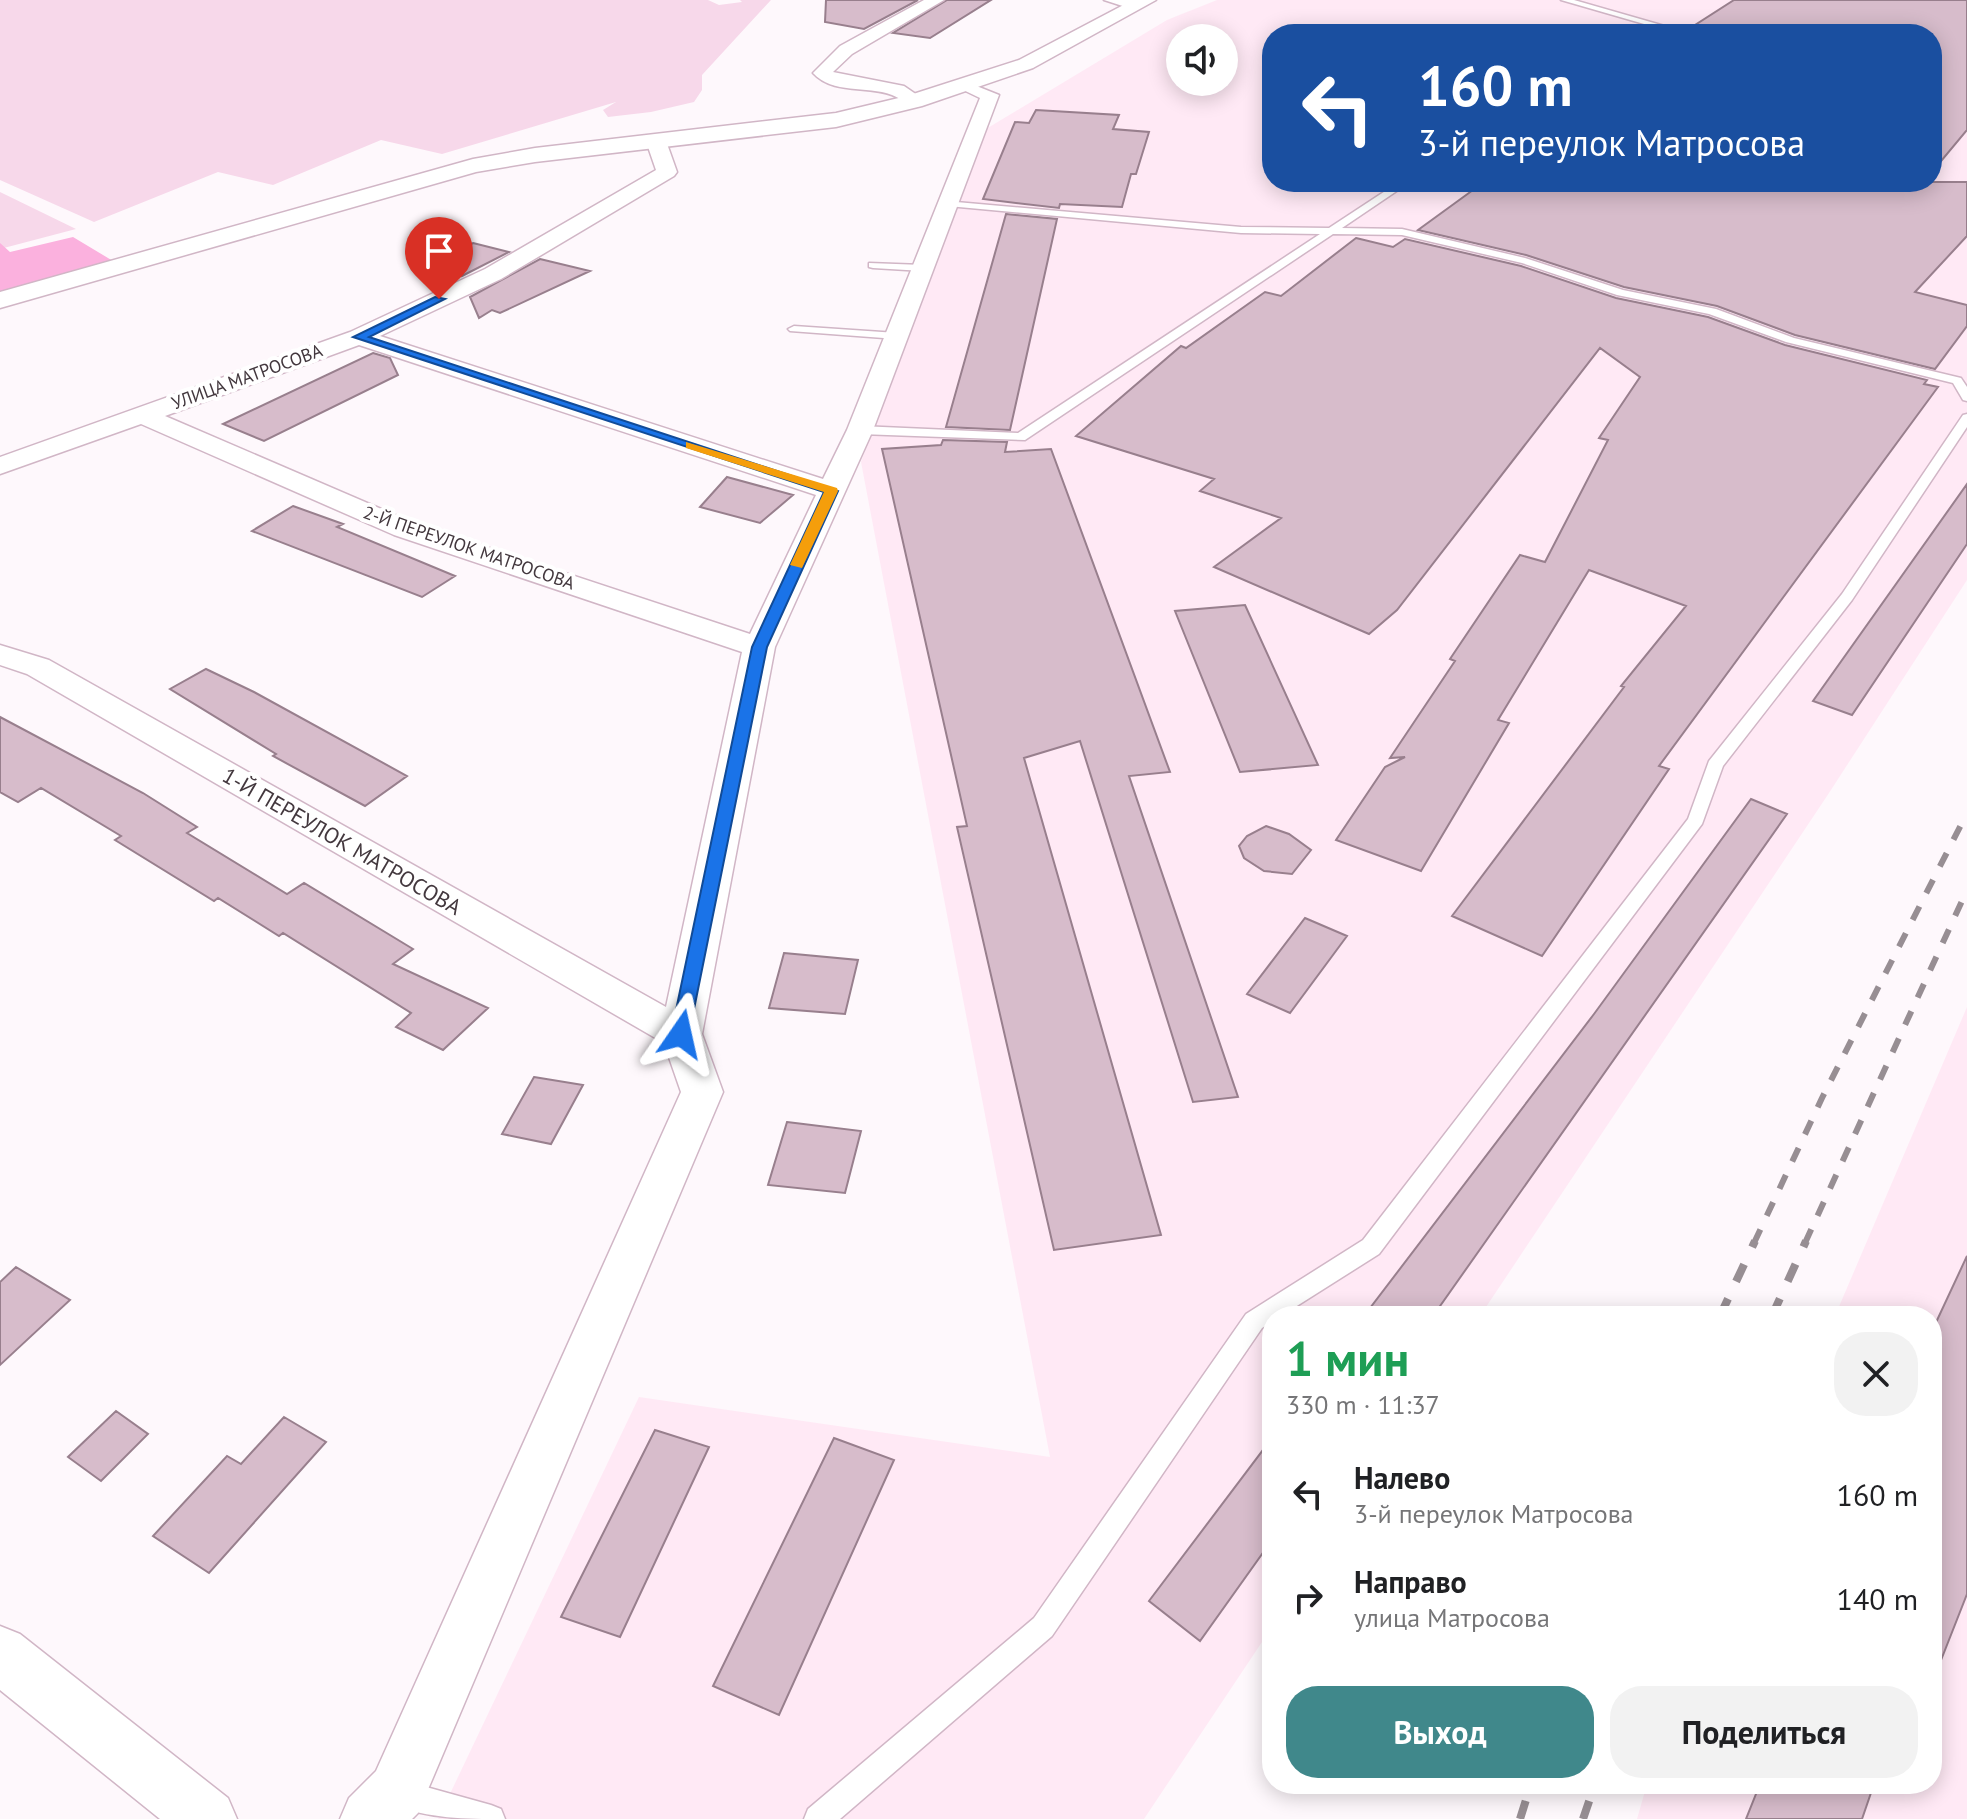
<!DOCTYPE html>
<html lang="ru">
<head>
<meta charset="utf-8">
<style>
	:root { --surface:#fff; --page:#f2f2f2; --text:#202124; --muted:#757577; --accent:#40888b }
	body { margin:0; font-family:"PT Sans",sans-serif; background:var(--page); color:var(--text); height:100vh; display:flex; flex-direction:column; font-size:30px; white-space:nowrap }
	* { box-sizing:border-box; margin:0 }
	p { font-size:26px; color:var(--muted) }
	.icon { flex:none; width:44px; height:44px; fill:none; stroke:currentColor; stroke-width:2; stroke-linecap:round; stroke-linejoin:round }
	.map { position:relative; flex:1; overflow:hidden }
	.sheet { position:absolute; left:1262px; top:1306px; width:680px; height:488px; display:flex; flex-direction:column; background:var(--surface); border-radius:32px; box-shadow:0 4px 20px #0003 }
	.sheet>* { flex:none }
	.banner { position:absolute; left:1262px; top:24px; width:680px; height:168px; border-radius:32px; box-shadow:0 4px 20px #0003; background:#1a4fa0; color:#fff; overflow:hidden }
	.fabs { position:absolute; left:1166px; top:24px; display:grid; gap:16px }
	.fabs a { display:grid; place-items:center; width:72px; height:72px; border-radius:50%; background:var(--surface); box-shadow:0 4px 20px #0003; font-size:40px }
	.pin { position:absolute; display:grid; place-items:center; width:68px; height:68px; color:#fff; margin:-82px -34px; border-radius:50% 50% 50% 0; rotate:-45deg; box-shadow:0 0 8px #0007 }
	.pin .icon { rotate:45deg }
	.me { position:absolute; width:88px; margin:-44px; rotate:11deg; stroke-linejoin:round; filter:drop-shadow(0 0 6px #0008) }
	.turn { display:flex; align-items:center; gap:28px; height:168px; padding:0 24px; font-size:36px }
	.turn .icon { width:104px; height:104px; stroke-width:2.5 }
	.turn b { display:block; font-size:56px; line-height:68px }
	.round { display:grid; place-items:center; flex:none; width:84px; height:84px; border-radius:32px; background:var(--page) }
	.overview { display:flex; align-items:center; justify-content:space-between; height:136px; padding:0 24px }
	h1 { font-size:48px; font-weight:700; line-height:60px; color:#1e9e55 }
	.cta { display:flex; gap:16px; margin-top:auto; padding:16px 24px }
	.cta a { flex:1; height:92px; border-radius:32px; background:var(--accent); color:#fff; font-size:32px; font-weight:700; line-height:92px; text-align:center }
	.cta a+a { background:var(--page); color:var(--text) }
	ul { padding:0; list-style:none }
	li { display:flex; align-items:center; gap:24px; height:104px; padding:0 24px }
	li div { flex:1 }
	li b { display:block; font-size:30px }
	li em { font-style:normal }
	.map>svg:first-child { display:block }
	.built { fill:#ffe9f5; fill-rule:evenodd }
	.green { fill:#f7d8ea }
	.forest { fill:#fbb1de }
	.building { fill:#d7bccb; stroke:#987f8d; stroke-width:2 }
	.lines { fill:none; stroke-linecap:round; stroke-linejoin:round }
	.service-casing { stroke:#d1b6c6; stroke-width:3 }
	.minor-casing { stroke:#d1b6c6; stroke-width:3 }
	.secondary-casing { stroke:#d1b6c6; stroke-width:3 }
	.service { fill:#fff; fill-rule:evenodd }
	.minor { fill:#fff; fill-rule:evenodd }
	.secondary { fill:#fff; fill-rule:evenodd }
	.rail-far1 { stroke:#978e93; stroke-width:6; stroke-dasharray:15 15; stroke-linecap:butt }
	.rail { stroke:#978e93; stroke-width:8; stroke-dasharray:19 19; stroke-linecap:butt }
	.route { fill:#1a73e8; stroke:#114b97; stroke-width:2 }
	.slow { fill:#f59e0b }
	.labels { text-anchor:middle; stroke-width:8; stroke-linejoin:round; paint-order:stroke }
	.far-street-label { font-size:18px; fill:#43383e; stroke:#fff }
	.street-label { font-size:22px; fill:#43383e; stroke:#fff }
</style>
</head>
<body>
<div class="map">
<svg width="1967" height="1819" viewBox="0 0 1967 1819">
	<rect width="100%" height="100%" fill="#fef8fc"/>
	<path class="built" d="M 1217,0 L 1967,0 L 1967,580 L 1829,793 L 1480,1316 L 1272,1316 L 1272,1627 L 1144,1819 L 438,1819 L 639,1397 L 1050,1457 L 861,462 L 981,132 L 1167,20 ZM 1272,34 L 1932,34 L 1932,182 L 1272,182 ZM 1180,38 L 1224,38 L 1224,82 L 1180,82 Z
		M 1967,1007 L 1967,1819 L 1637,1819 L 1647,1784 L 1932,1784 L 1932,1316 L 1835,1316 Z"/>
	<path class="green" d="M 0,0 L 708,0 L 719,5 L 742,2 L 740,0 L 771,0 L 702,75 L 702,90 L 694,102 L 651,112 L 608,117 L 603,110 L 616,102 L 442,154 L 381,140 L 273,185 L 218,172 L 94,222 L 0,180 Z
		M 0,192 L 76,229 L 0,249 Z"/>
	<path class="forest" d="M 73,237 L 113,261 L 0,293 L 0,243 L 10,252 Z"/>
	<path class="building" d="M 826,0 L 918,0 L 864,29 L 825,22 Z
		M 947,0 L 991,0 L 930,38 L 893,33 Z
		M 1734,0 L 1967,0 L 1967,130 L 1932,172 L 1932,34 L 1681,34 Z
		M 1036,110 L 1119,115 L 1113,129 L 1149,132 L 1136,174 L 1131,174 L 1122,207 L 1060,204 L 1059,208 L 983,199 L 1015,122 L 1029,123 Z
		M 1484,182 L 1535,191 L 1548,182 L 1967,182 L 1967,236 L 1915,292 L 1967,305 L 1967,326 L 1935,369 L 1795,335 L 1717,306 L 1624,287 L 1526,255 L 1418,230 Z
		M 1006,214 L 1057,219 L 1010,430 L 946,427 Z
		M 1356,238 L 1393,247 L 1405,239 L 1521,266 L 1616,298 L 1708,317 L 1785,345 L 1927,380 L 1924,384 L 1938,387 L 1659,766 L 1669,769 L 1542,956 L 1452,916 L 1624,687 L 1621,686 L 1686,606 L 1589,570 L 1498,720 L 1509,723 L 1421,871 L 1336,840 L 1385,767 L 1405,757 L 1390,758 L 1455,661 L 1450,659 L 1520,555 L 1545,562 L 1608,440 L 1599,438 L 1640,377 L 1600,348 L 1397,610 L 1369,634 L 1214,567 L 1281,518 L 1200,491 L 1214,479 L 1076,436 L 1181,346 L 1186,348 L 1265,292 L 1281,296 Z
		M 473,243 L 509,252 L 462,276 L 453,253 Z
		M 540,259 L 590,271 L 500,313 L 492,310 L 479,318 L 470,297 Z
		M 373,353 L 390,358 L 398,375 L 264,441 L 223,424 Z
		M 943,440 L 1007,442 L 1005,452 L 1051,449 L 1170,772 L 1129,776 L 1238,1097 L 1193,1102 L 1080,741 L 1024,758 L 1161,1235 L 1054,1250 L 957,827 L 967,826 L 882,449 L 941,445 Z
		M 727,477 L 793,495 L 760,523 L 700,507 Z
		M 1967,484 L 1967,544 L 1852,715 L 1813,701 Z
		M 293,506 L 343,524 L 337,527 L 455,576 L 422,597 L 252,531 Z
		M 1245,605 L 1318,765 L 1240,772 L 1175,611 Z
		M 206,669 L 254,692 L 407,776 L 365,806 L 273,756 L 276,754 L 170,689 Z
		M 0,717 L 143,793 L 197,827 L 187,833 L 287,894 L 304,883 L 413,949 L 393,964 L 488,1008 L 443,1050 L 396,1027 L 411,1013 L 283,933 L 279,936 L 218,898 L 214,901 L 115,840 L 121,836 L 41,788 L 18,802 L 0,792 Z
		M 1751,799 L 1787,814 L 1433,1316 L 1364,1316 L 1594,1014 Z
		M 1266,826 L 1289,834 L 1311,850 L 1292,874 L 1264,871 L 1244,858 L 1239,846 L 1247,836 Z
		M 1305,918 L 1347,936 L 1290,1013 L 1247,994 Z
		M 784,953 L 858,960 L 845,1014 L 769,1008 Z
		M 534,1077 L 583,1085 L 551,1144 L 502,1134 Z
		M 787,1122 L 861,1131 L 845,1193 L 768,1185 Z
		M 1967,1256 L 1967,1594 L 1934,1678 L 1932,1331 Z
		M 16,1267 L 70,1300 L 0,1365 L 0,1282 Z
		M 116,1411 L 148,1434 L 101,1481 L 68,1457 Z
		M 284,1417 L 326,1442 L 209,1573 L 153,1536 L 227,1456 L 241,1464 Z
		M 655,1430 L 709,1447 L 620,1637 L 561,1617 Z
		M 834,1438 L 894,1460 L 779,1715 L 713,1686 Z
		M 1272,1438 L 1272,1540 L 1200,1641 L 1149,1601 Z
		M 1760,1784 L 1874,1784 L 1862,1819 L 1746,1819 Z"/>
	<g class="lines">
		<defs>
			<path id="service" d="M 1561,0 L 1574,0 L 1668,27 L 1659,34 L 1650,34 L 1658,28 Z
				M 1399,182 L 1410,182 L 1342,228 L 1402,229 L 1525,258 L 1623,290 L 1716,309 L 1794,338 L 1961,378 L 1967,387 L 1967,401 L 1963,400 L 1953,383 L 1786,342 L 1709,314 L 1617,295 L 1522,263 L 1402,235 L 1333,234 L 1025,440 L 860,434 L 854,430 L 860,426 L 1018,433 L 1320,234 L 1241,233 L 948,206 L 945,205 L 945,201 L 1241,227 L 1329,228 Z
				M 869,263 L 923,265 L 928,268 L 923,271 L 873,268 L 869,267 Z
				M 794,326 L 897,333 L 903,336 L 897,339 L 790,331 L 788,329 Z
				M 1967,414 L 1967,427 L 1852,600 L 1723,766 L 1702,824 L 1379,1254 L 1281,1316 L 1272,1316 L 1272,1322 L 1262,1328 L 1052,1636 L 840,1819 L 804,1819 L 808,1809 L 1034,1618 L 1246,1314 L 1363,1240 L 1688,819 L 1709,761 L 1842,594 L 1963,415 Z
				M 401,1780 L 491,1805 L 501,1809 L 505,1819 C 464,1819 430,1819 391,1804 L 387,1794 L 391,1784 Z"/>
			<path id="minor" d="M 924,0 L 944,0 L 852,54 L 833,72 L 904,86 L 920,97 L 920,105 C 907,108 903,99 892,95 C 866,85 833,95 813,73 L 840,46 Z
				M 1104,0 L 1134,0 L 1143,5 L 1135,10 Z
				M 964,81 L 999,95 L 873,430 L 775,647 L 702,1034 L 723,1092 L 418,1813 L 412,1819 L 340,1819 L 349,1798 L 376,1771 L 681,1092 L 664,1043 L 27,674 L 0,665 L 0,645 L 49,660 L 666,1007 L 742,652 L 394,535 L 141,424 L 0,474 L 0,457 L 350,332 L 485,269 L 656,170 L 646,141 L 656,135 L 666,141 L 677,172 L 674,176 L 501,279 L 380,336 L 823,479 L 847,430 L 980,98 L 955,86 ZM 359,345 L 816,495 L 750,634 L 414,523 L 165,416 Z
				M 0,1626 L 20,1634 L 228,1798 L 237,1819 L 160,1819 L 0,1690 Z"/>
			<path id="secondary" d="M 1133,0 L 1156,0 L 1033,68 L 922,106 L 836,127 L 535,162 L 476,172 L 0,308 L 0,292 L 473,159 L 535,148 L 836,113 L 907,96 L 1019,60 Z"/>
		</defs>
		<use href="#service" class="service-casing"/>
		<use href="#minor" class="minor-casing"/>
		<use href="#secondary" class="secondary-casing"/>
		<use href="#service" class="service"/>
		<use href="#minor" class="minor"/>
		<use href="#secondary" class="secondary"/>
		<path class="rail-far1" d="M 1754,1243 L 1822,1098 L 1967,813
			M 1805,1243 L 1967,890"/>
		<path class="rail" d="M 1720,1316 L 1755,1241
			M 1772,1316 L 1806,1241
			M 1520,1819 L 1531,1784
			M 1583,1819 L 1595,1784"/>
	</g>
	<path class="route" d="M 435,297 L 445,299 L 369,337 L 838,491 L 767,647 L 688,1039 L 681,1041 L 671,1034 L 752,647 L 824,492 L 353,337 Z"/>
	<path class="slow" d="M 686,442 L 837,488 L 838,491 L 802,568 L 790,565 L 824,492 L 686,448 Z"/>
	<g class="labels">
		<g class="far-street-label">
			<text transform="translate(247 377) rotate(-20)" y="6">УЛИЦА МАТРОСОВА</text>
			<text transform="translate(469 548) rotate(19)" y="6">2-Й ПЕРЕУЛОК МАТРОСОВА</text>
		</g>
		<g class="street-label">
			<text transform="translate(342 841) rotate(30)" y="8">1-Й ПЕРЕУЛОК МАТРОСОВА</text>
		</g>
	</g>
</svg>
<div class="fabs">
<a><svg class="icon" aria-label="sound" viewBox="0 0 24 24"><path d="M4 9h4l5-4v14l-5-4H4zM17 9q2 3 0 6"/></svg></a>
</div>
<div class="pin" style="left:439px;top:299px;background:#d93025"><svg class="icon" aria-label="arrive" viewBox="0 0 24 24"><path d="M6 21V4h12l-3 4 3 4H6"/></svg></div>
<svg class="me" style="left:681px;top:1034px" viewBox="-20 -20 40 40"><path d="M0-17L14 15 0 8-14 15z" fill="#1a73e8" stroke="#fff" stroke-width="4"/></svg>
<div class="banner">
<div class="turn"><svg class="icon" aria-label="left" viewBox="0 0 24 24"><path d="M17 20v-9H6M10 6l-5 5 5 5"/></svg><div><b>160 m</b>3-й переулок Матросова</div></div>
</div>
<section class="sheet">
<div class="overview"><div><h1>1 мин</h1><p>330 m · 11:37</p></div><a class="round"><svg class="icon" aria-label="close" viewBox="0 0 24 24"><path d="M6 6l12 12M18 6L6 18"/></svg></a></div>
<ul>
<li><svg class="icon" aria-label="left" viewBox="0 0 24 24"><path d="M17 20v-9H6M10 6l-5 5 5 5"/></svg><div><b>Налево</b><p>3-й переулок Матросова</p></div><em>160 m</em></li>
<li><svg class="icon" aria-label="right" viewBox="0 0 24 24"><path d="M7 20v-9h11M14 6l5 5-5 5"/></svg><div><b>Направо</b><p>улица Матросова</p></div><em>140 m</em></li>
</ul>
<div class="cta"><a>Выход</a><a>Поделиться</a></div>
</section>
</div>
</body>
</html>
